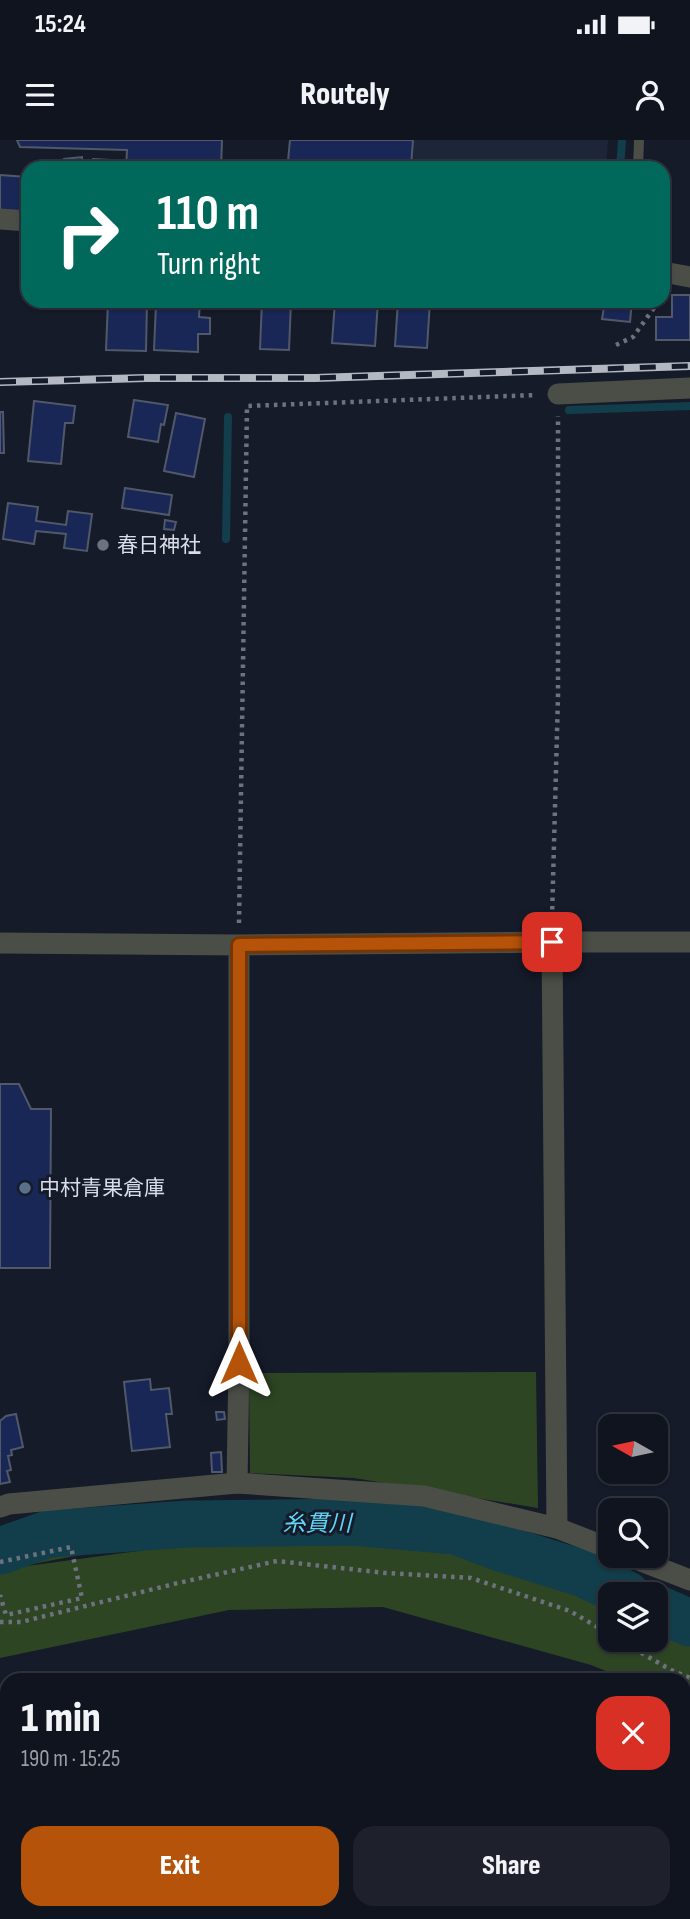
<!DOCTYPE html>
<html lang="en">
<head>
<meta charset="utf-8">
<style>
	:root { --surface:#10141f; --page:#1e212c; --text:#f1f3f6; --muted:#9c9ea4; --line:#30333d; --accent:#b45309 }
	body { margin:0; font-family:"Sofia Sans Condensed","Noto Sans JP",sans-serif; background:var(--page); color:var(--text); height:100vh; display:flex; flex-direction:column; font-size:26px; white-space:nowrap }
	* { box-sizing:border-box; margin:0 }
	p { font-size:23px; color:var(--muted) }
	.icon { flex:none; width:38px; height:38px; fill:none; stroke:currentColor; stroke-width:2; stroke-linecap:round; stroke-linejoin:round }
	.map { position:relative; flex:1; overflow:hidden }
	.panel { position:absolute; left:0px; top:1533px; width:691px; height:247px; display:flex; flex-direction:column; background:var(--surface); border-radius:21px 21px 0 0; box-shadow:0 2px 5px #0004,0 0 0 2px var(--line) }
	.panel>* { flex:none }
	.top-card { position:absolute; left:21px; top:21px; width:649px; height:147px; border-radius:21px; box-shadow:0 2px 5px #0004,0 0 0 2px var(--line); background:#00695c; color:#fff; overflow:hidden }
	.needle { width:46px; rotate:279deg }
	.buttons { position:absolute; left:598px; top:1274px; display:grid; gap:14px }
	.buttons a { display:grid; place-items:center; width:70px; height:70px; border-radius:14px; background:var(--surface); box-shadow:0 2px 5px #0004,0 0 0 2px var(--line); font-size:35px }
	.pin { position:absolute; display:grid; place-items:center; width:60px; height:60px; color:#fff; margin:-30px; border-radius:14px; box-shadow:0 4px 10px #0006 }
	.me { position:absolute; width:77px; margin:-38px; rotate:0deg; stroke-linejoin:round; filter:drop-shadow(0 0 5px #0008) }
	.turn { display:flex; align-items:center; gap:24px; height:147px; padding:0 21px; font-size:32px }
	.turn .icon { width:91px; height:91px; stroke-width:2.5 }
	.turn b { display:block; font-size:49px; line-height:60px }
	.round { display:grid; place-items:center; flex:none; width:74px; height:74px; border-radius:21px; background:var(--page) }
	.head { display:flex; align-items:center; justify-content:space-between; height:119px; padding:0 21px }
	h1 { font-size:42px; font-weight:800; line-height:52px }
	.cta { display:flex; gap:14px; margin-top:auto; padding:14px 21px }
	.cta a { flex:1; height:80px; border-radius:21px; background:var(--accent); color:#fff; font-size:28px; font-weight:800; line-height:80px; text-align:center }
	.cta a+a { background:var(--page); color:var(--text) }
	.status { display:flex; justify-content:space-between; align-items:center; height:49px; padding:0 35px; background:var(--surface); direction:ltr }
	.status svg { height:19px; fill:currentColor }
	header { display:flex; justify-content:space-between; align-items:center; height:91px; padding:0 21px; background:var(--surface); font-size:32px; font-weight:800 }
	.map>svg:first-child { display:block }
	.built { fill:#1d2538 }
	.green { fill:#2e4524; fill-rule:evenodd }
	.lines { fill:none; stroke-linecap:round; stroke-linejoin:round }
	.stream { stroke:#113e4a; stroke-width:8 }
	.river { stroke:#113e4a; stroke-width:47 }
	.building { fill:#182756; stroke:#515869; stroke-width:2 }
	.path { stroke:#6d727e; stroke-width:4.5; stroke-dasharray:3.5 5; stroke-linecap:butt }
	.service { stroke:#4b4e46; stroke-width:10 }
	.minor { stroke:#4b4e46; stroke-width:21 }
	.tertiary { stroke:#4b4e46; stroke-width:21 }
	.rail-casing { stroke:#b3b8c3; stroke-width:8 }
	.rail { stroke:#151b29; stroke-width:5; stroke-dasharray:16; stroke-linecap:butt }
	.route-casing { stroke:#753606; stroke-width:18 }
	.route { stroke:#b45309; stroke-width:12 }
	.worship-dot { fill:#6b7280; stroke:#151b29; stroke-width:2.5 }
	.service-dot { fill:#5c6f8a; stroke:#151b29; stroke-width:2.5 }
	.labels { text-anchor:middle; stroke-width:6; stroke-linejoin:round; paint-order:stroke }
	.poi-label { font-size:21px; fill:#d9dee8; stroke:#151b29; text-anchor:start }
	.water-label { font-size:23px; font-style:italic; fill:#5fd7f9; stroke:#151b29 }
</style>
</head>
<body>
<div class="status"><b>15:24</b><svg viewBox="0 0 49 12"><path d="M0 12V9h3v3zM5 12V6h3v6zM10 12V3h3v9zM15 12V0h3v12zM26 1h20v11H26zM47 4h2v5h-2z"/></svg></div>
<header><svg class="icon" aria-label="menu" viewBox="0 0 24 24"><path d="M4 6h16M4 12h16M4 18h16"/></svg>Routely<svg class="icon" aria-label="person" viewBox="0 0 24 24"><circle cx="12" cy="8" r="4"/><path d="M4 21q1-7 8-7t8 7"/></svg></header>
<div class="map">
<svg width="690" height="1779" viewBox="0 0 690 1779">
	<rect width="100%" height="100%" fill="#151b29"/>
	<path class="built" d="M 289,0 L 608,0 L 606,28 L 288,28 Z"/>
	<path class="green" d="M 536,1232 L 538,1368 L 354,1338 L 250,1333 L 249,1233 Z
		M 366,1366 L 532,1400 L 690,1468 L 690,1566 L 684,1563 L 684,1540 L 628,1540 L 591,1525 L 383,1467 L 229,1470 L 0,1518 L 0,1395 L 59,1377 ZM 250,1395 L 250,1396 L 12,1428 L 122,1407 ZM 611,1454 L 656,1454 L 656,1500 L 611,1500 Z"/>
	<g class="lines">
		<path class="stream" d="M 620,28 L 622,0
			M 569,270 L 690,266
			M 226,399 L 228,277"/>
		<path class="river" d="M 0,1411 L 48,1394 L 187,1384 L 354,1382 L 455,1391 L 501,1408 L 584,1434 L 626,1454
			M 656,1468 L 690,1483"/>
	</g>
	<path class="building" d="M 17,0 L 222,0 L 221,28 L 126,28 L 127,10 L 20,7 Z
		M 290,0 L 413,0 L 411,27 L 288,21 Z
		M 82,17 L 82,28 L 63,28 L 64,19 Z
		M 93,19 L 110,20 L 109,28 L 92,28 Z
		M 0,35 L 27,37 L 24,72 L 0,70 Z
		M 672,155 L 690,155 L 690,200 L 656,200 L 656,177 L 672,177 Z
		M 108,161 L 147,161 L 146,211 L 106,210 Z
		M 171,161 L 200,161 L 199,177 L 210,178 L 210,194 L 198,194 L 198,212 L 154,210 L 156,164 L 171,165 Z
		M 262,161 L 291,161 L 289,210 L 260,209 Z
		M 335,161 L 378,161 L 375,206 L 332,203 Z
		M 398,161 L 430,161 L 427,208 L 395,206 Z
		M 605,161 L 632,161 L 630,182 L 602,179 Z
		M 134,260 L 168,265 L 164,285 L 161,284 L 158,302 L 128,297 Z
		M 34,261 L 75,266 L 73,283 L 65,283 L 61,324 L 28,321 Z
		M 0,272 L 3,272 L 4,313 L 0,313 Z
		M 176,273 L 205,279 L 194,337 L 164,331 Z
		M 125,348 L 172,355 L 169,375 L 122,368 Z
		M 8,363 L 38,367 L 36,381 L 66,385 L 68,371 L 92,374 L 87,411 L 64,408 L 66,394 L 36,391 L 34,404 L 3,399 Z
		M 165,380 L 176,382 L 174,390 L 164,389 Z
		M 0,944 L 19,944 L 31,969 L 51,969 L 50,1128 L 0,1128 Z
		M 150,1239 L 151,1250 L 169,1248 L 172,1274 L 166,1274 L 170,1307 L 132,1311 L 124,1242 Z
		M 216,1272 L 224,1272 L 225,1279 L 217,1280 Z
		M 16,1274 L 23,1307 L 11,1310 L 12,1315 L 8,1316 L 11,1330 L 7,1331 L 10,1342 L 0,1344 L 0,1281 L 6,1276 Z
		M 221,1312 L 222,1332 L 212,1332 L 211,1313 Z
		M 331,1773 L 384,1773 L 382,1779 L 329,1779 Z"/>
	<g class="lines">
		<path class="path" d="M 616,205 L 633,197 L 659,161
			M 552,778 L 558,556 L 558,276
			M 239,783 L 247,266 L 536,255
			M 0,1422 L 71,1407 L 82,1458 L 6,1475 L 0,1455
			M 0,1482 L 21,1482 L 178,1443 L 277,1421 L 386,1433 L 471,1438 L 570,1471 L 611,1495
			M 619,1500 L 671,1530 L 690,1538"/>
		<path class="service" d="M 638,28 L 639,0"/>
		<path class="minor" d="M 0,79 L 28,81
			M 663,132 L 690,137
			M 558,254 L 690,248
			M 552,802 L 557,1388
			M 0,803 L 239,805 L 552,802 L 690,802
			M 237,1343 L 239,1223 L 239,805
			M 0,1650 L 7,1646
			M 608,1773 L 626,1779"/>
		<path class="tertiary" d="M 0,1367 L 9,1364 L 237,1343 L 424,1356 L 557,1388 L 611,1409
			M 628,1416 L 690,1440"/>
		<defs>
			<path id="rail" d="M 0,242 L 146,238 L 315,238 L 690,226"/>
		</defs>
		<use href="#rail" class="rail-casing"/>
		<use href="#rail" class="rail"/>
	</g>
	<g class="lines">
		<defs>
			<path id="route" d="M 239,1223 L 239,805 L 552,802"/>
		</defs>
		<use href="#route" class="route-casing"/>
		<use href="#route" class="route"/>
	</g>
	<circle class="worship-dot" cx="103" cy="405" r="7"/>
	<circle class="service-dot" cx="25" cy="1048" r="7"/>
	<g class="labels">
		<g class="poi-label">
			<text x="117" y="412">春日神社</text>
			<text x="39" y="1055">中村青果倉庫</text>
		</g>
		<g class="water-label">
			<text x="317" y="1391">糸貫川</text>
		</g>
	</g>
</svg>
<div class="buttons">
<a><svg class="needle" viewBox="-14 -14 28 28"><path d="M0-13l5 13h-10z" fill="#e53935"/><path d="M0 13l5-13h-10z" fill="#9c9ea4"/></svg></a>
<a><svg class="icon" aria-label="search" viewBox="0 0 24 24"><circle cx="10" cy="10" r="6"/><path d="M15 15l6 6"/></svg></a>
<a><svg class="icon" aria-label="layers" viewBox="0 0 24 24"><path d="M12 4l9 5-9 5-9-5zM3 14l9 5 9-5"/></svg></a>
</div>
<div class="pin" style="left:552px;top:802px;background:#d93025"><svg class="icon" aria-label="arrive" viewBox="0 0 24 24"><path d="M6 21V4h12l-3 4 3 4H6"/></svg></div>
<svg class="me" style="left:239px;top:1223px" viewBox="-20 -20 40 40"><path d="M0-17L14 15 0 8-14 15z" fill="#b45309" stroke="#fff" stroke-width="4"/></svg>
<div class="top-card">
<div class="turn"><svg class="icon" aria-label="right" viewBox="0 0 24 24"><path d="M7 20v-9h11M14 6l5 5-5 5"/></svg><div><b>110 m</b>Turn right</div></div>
</div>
<section class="panel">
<div class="head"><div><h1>1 min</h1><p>190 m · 15:25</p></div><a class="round" style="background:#d93025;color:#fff"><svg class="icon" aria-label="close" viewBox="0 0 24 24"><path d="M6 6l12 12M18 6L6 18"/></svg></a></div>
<div class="cta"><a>Exit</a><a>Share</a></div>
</section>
</div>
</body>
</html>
